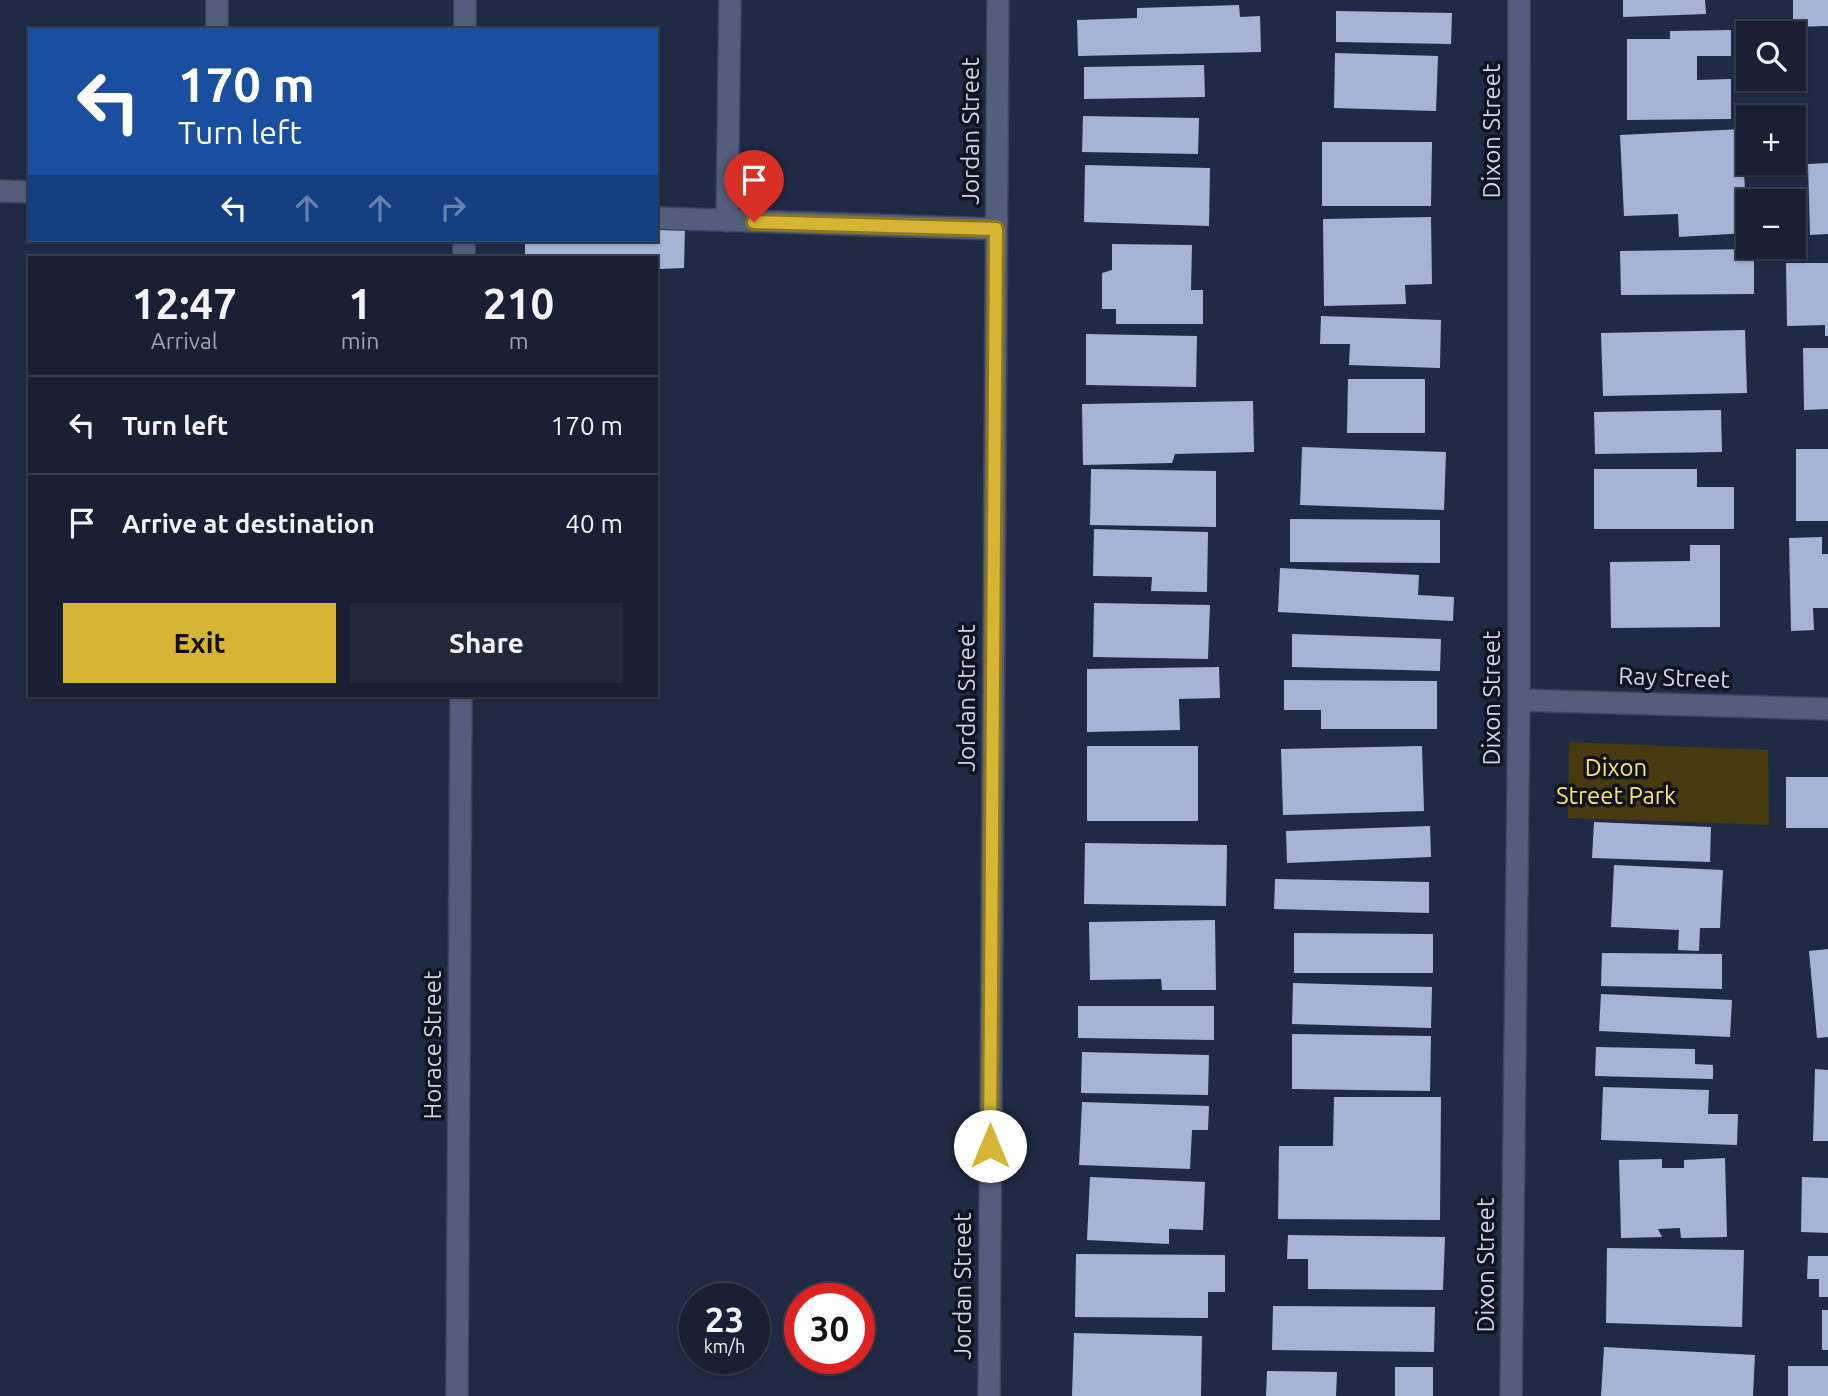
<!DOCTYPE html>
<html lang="en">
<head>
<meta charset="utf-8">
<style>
	:root { --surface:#192033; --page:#22283b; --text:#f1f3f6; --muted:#9fa3ac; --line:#373e4e; --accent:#d6b534 }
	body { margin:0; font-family:Ubuntu,sans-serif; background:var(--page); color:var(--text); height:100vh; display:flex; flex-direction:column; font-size:26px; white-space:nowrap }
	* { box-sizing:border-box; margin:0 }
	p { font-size:23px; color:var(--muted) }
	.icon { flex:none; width:38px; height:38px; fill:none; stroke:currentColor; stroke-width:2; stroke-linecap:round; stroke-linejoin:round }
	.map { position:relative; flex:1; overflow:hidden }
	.drawer { position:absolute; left:28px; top:256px; width:630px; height:441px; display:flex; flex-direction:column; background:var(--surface); border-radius:0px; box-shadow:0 2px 5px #0004,0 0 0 2px var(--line) }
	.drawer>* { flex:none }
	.guide { position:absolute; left:28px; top:28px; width:630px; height:214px; border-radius:0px; box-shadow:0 2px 5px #0004,0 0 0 2px var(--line); background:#1a4fa0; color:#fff; overflow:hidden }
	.tools { position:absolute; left:1736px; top:21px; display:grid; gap:14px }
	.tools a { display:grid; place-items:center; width:70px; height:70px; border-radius:0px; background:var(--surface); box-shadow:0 2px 5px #0004,0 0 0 2px var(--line); font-size:35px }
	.speed { position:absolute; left:679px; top:1283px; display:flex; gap:14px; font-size:35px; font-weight:700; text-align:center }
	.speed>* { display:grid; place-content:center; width:91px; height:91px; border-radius:50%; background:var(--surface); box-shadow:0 2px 5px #0004,0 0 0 2px var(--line); line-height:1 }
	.speed small { font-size:18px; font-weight:400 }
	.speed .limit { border:10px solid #d22; background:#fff; color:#111 }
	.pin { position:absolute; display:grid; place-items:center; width:60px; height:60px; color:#fff; margin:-72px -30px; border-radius:50% 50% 50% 0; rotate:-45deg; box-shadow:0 0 7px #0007 }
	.pin .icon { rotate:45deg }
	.me { position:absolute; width:77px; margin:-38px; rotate:0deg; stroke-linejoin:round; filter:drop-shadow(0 0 5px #0008) }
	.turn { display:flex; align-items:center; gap:24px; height:147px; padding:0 35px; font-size:32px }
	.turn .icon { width:91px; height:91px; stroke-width:2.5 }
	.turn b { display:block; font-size:49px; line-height:60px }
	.lanes { display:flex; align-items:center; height:66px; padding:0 35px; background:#0003; justify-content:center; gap:35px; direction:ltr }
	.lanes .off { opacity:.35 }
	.eta { display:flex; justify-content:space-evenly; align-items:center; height:119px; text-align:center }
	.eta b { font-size:42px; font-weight:700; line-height:49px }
	.cta { display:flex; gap:14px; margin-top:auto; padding:14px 35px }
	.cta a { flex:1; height:80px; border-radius:0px; background:var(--accent); color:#111; font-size:28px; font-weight:700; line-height:80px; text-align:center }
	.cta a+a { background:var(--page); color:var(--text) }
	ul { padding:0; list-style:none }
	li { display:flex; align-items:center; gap:21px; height:98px; padding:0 35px; border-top:2px solid var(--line) }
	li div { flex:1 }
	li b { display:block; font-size:26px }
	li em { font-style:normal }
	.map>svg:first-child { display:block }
	.green { fill:#463a0e }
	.building { fill:#a6b3d4 }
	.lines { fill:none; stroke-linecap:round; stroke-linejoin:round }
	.lane-casing { stroke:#3d455b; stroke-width:24 }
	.street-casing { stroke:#3d455b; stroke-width:24 }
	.lane { stroke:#525e7b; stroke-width:21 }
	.street { stroke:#525e7b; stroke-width:21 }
	.route-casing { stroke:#8b7622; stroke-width:18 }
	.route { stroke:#d6b534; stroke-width:12 }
	.labels { text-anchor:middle; stroke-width:7; stroke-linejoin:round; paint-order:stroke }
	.street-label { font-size:24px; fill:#cdd5e6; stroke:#0f141f }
	.park-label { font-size:24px; fill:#fee076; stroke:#0f141f }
</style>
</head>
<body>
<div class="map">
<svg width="1828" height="1396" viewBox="0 0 1828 1396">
	<rect width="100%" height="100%" fill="#212a44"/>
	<path class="green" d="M 1569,742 L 1768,750 L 1769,825 L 1568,818 Z"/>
	<path class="building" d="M 1623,0 L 1705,0 L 1706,14 L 1623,17 Z
		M 1793,0 L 1828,0 L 1828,26 L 1793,27 Z
		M 1239,5 L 1240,17 L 1260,16 L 1261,52 L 1078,56 L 1077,20 L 1137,18 L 1137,8 Z
		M 1336,11 L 1452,13 L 1451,44 L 1336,42 Z
		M 1731,30 L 1731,56 L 1697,56 L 1697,80 L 1731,79 L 1731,119 L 1627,120 L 1627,39 L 1670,39 L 1670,31 Z
		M 1335,53 L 1438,56 L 1436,111 L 1334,108 Z
		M 1204,65 L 1205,97 L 1084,99 L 1084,67 Z
		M 1083,116 L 1199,118 L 1198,154 L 1082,152 Z
		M 1742,129 L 1747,233 L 1679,237 L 1678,214 L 1624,216 L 1620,135 Z
		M 1322,142 L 1432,142 L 1431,206 L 1322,206 Z
		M 1828,163 L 1828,234 L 1810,235 L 1808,164 Z
		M 1085,165 L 1210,168 L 1209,226 L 1084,222 Z
		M 1431,217 L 1432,284 L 1405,285 L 1406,304 L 1324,306 L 1323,219 Z
		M 656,226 L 685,227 L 684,268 L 659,269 L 658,284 L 656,284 L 656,257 L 525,257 L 525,240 L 656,240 Z
		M 1112,244 L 1192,245 L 1191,290 L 1203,290 L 1203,324 L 1116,324 L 1116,309 L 1102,309 L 1102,273 L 1112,270 Z
		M 1754,249 L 1754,294 L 1621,295 L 1620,251 Z
		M 1786,263 L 1828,263 L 1828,336 L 1825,336 L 1825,325 L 1787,326 Z
		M 1321,316 L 1441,320 L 1440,368 L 1349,365 L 1350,344 L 1320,344 Z
		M 1745,330 L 1747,393 L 1603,396 L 1601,333 Z
		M 1086,334 L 1197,336 L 1196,387 L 1086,385 Z
		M 1803,348 L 1828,348 L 1828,409 L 1804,410 Z
		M 1348,379 L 1425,379 L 1425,433 L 1347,433 Z
		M 1253,401 L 1254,452 L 1175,454 L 1172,463 L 1083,465 L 1082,404 Z
		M 1721,410 L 1722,452 L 1595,454 L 1594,412 Z
		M 1302,447 L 1446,452 L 1444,510 L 1300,505 Z
		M 1796,449 L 1828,449 L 1828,521 L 1796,521 Z
		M 1091,469 L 1216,471 L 1216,527 L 1090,525 Z
		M 1594,469 L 1697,469 L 1697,487 L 1734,487 L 1734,529 L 1594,529 Z
		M 1290,519 L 1440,520 L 1440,563 L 1290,562 Z
		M 1094,529 L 1208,532 L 1207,592 L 1151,591 L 1152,577 L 1093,576 Z
		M 1822,537 L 1822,554 L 1828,554 L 1828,608 L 1813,608 L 1814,630 L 1791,631 L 1789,538 Z
		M 1690,545 L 1720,545 L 1720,627 L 1611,628 L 1610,562 L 1690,561 Z
		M 1280,568 L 1419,575 L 1418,595 L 1454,597 L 1453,621 L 1278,612 Z
		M 1094,603 L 1210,605 L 1208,659 L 1093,657 Z
		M 1292,634 L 1441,639 L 1440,671 L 1292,667 Z
		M 1219,667 L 1220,698 L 1179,699 L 1180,730 L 1087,732 L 1087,669 Z
		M 1284,680 L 1437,681 L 1437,729 L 1321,729 L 1321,710 L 1284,710 Z
		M 1087,746 L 1198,746 L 1198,821 L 1087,821 Z
		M 1422,746 L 1424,811 L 1283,815 L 1281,749 Z
		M 1786,777 L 1828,777 L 1828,828 L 1786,828 Z
		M 1594,822 L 1711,827 L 1710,862 L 1592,858 Z
		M 1430,826 L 1431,857 L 1287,863 L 1286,831 Z
		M 1085,843 L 1227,845 L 1226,906 L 1084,904 Z
		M 1614,865 L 1723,870 L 1720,928 L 1700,928 L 1699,951 L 1678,950 L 1679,930 L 1611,927 Z
		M 1275,879 L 1429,882 L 1429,913 L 1274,909 Z
		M 1215,920 L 1216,990 L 1162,990 L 1161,979 L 1090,980 L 1089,922 Z
		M 1294,933 L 1433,934 L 1433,973 L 1294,973 Z
		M 1828,949 L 1828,1037 L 1817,1038 L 1809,951 Z
		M 1602,953 L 1722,954 L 1722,989 L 1601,986 Z
		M 1293,983 L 1432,987 L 1431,1028 L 1292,1024 Z
		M 1601,994 L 1732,1000 L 1730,1037 L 1599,1031 Z
		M 1078,1006 L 1214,1006 L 1214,1040 L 1078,1038 Z
		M 1292,1034 L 1431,1036 L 1430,1091 L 1292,1089 Z
		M 1596,1047 L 1695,1049 L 1695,1064 L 1713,1065 L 1713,1079 L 1595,1076 Z
		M 1082,1052 L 1209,1055 L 1208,1095 L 1081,1093 Z
		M 1815,1069 L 1828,1070 L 1828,1141 L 1813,1141 Z
		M 1603,1087 L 1709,1090 L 1708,1114 L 1738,1114 L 1737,1145 L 1601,1140 Z
		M 1334,1097 L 1441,1097 L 1440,1220 L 1278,1219 L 1279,1146 L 1333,1146 Z
		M 1082,1102 L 1209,1106 L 1208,1130 L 1192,1130 L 1190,1169 L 1079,1165 Z
		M 1725,1158 L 1727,1237 L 1681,1238 L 1680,1228 L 1658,1229 L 1662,1237 L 1621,1238 L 1619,1160 L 1662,1159 L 1662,1168 L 1684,1168 L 1684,1160 Z
		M 1090,1177 L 1205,1182 L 1203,1230 L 1169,1229 L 1169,1244 L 1087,1240 Z
		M 1802,1177 L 1828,1178 L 1828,1233 L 1801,1232 Z
		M 1288,1235 L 1445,1237 L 1443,1290 L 1308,1289 L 1308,1259 L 1287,1259 Z
		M 1607,1248 L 1744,1250 L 1742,1327 L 1606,1323 Z
		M 1076,1254 L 1225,1255 L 1225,1292 L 1208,1292 L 1208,1318 L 1075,1317 Z
		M 1808,1256 L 1828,1256 L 1828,1297 L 1819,1297 L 1819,1279 L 1807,1279 Z
		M 1273,1306 L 1435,1307 L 1434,1352 L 1272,1350 Z
		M 1822,1310 L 1828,1310 L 1828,1350 L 1822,1350 Z
		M 1074,1333 L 1202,1336 L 1201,1396 L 1072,1396 Z
		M 1604,1347 L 1755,1355 L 1753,1396 L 1601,1396 Z
		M 1788,1366 L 1828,1366 L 1828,1396 L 1788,1396 Z
		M 1395,1367 L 1433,1367 L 1433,1396 L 1395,1396 Z
		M 1267,1371 L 1337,1372 L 1336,1396 L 1266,1396 Z"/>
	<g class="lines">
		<defs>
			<path id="lane" d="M 217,30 L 217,0
				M 0,191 L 30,192
				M 656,218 L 996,229
				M 727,221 L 730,0"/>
			<path id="street" d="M 465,30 L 465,0
				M 464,257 L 464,240
				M 1519,700 L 1828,709
				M 457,1396 L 461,695
				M 989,1396 L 998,0
				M 1511,1396 L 1519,700 L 1519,0"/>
		</defs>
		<use href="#lane" class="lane-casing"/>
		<use href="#street" class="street-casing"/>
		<use href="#lane" class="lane"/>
		<use href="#street" class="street"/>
	</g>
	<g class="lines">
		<defs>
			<path id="route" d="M 754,222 L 996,229 L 990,1146"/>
		</defs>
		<use href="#route" class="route-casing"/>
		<use href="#route" class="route"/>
	</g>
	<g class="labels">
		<g class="street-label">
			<text transform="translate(971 131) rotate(-90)" y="8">Jordan Street</text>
			<text transform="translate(1492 131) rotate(-90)" y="8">Dixon Street</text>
			<text transform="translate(1674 678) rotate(2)" y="8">Ray Street</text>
			<text transform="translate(967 698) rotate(-90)" y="8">Jordan Street</text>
			<text transform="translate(1492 698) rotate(-90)" y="8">Dixon Street</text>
			<text transform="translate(433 1045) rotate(-90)" y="8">Horace Street</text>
			<text transform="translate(1486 1265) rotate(-90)" y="8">Dixon Street</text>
			<text transform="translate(963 1286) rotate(-90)" y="8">Jordan Street</text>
		</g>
		<g class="park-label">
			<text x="1616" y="776">Dixon<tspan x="1616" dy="28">Street Park</tspan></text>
		</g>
	</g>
</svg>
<div class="tools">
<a><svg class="icon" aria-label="search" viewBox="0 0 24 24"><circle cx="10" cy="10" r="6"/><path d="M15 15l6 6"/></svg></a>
<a>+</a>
<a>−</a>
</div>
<div class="speed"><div>23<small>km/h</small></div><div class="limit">30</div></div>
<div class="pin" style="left:754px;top:222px;background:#d93025"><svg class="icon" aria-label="arrive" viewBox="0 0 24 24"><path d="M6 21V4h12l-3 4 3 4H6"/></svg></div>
<svg class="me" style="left:990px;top:1146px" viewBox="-20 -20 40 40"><circle r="19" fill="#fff"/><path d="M0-13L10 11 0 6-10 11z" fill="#d6b534"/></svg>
<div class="guide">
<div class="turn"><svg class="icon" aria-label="left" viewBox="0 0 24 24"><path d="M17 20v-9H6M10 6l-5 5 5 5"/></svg><div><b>170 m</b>Turn left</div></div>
<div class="lanes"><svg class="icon" aria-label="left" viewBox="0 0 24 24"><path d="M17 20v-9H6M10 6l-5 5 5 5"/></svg><svg class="icon off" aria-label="ahead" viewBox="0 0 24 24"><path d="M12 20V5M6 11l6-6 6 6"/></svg><svg class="icon off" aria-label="ahead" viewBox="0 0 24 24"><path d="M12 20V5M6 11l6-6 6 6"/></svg><svg class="icon off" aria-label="right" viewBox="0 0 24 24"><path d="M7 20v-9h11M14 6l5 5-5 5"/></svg></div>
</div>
<section class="drawer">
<div class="eta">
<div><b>12:47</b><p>Arrival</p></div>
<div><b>1</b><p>min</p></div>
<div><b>210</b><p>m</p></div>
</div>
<ul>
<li><svg class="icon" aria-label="left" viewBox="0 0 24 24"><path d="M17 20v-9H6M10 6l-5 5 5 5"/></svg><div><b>Turn left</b></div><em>170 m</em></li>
<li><svg class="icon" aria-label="arrive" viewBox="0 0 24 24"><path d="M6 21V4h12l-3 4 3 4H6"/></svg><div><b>Arrive at destination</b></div><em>40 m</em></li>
</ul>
<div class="cta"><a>Exit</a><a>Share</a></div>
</section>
</div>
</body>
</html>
